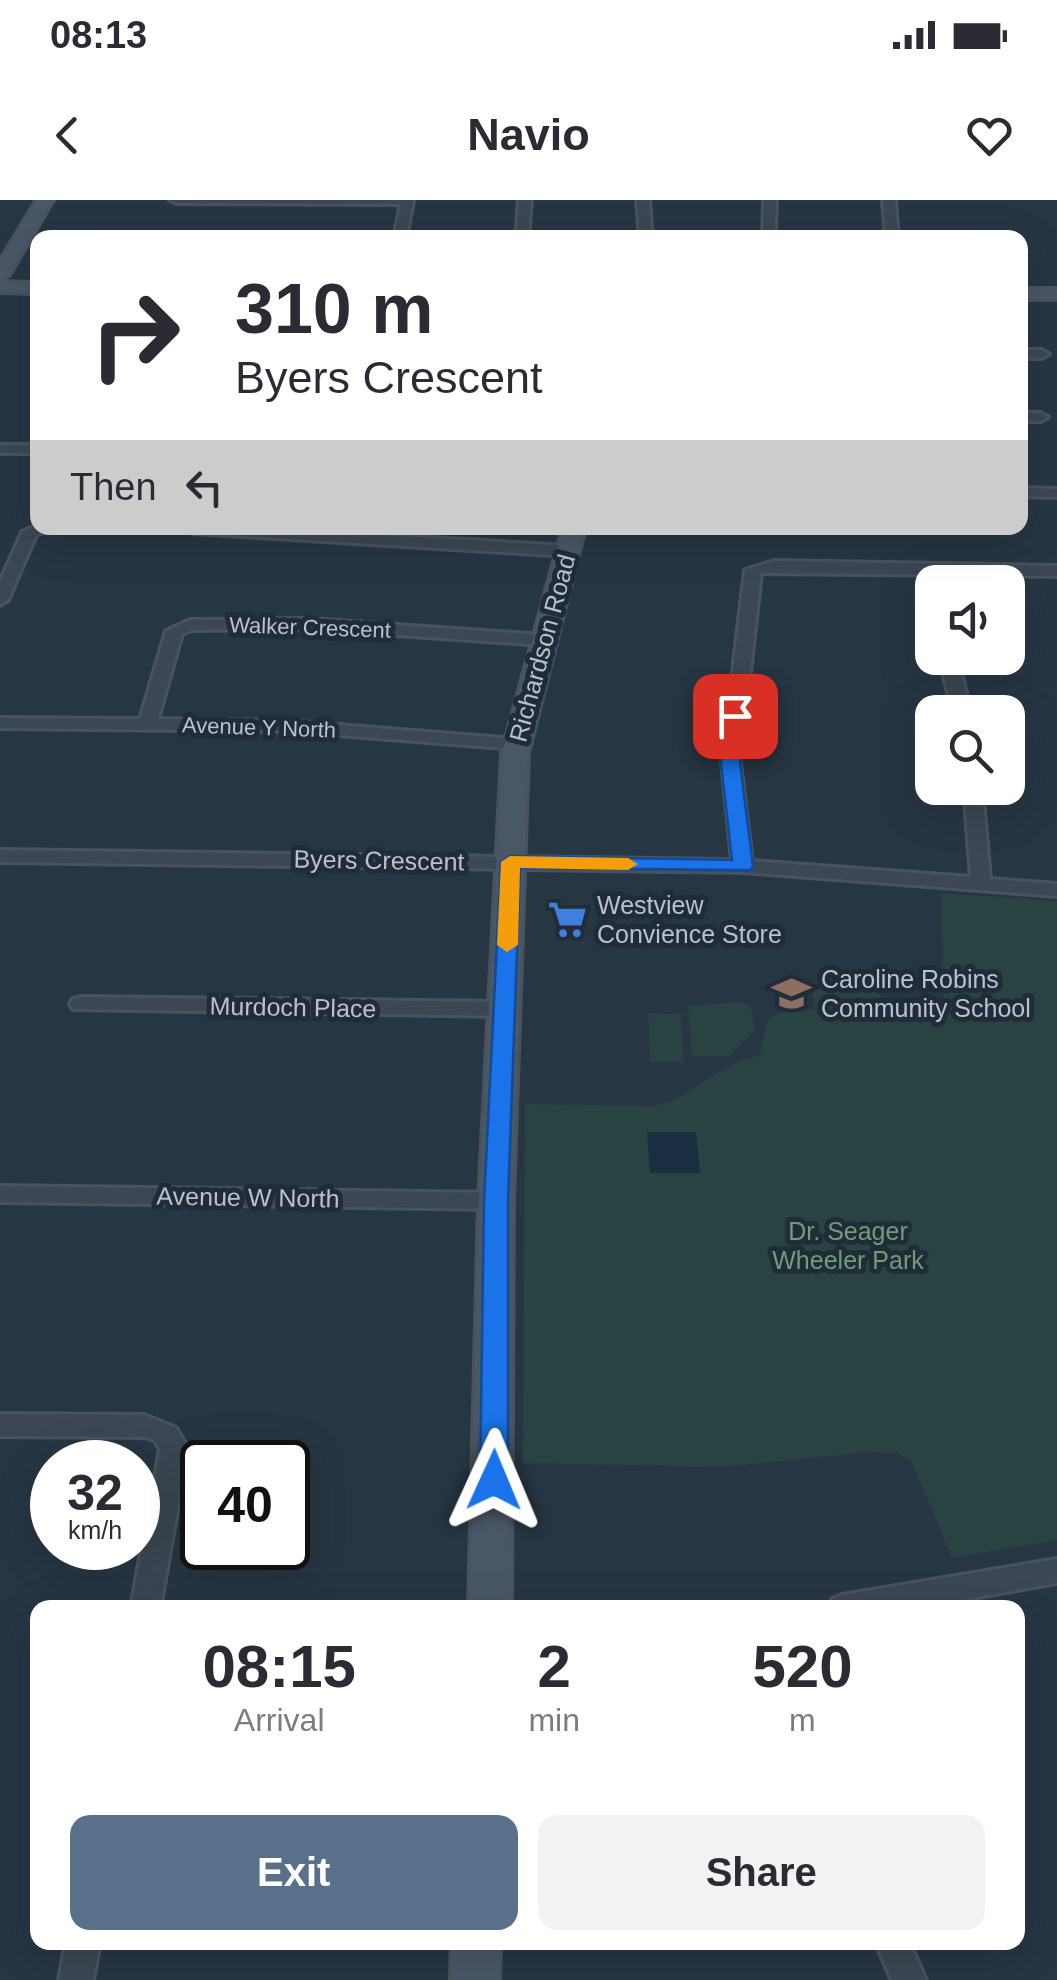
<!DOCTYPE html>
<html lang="en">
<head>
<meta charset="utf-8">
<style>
	:root { --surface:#fff; --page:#f2f2f3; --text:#2b2b33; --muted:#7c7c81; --accent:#59708b }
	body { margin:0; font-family:Arial,sans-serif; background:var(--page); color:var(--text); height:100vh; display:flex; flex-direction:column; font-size:38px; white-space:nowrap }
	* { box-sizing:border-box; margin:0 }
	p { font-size:32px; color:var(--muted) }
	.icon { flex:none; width:55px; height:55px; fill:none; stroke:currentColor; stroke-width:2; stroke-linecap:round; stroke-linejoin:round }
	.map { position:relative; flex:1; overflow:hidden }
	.sheet { position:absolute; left:30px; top:1400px; width:995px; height:350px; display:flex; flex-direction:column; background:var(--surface); border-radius:20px; box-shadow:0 10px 40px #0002 }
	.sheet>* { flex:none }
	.top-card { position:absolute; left:30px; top:30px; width:998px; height:305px; border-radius:20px; box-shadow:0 10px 40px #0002; background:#fff; color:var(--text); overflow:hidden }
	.controls { position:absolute; left:915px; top:365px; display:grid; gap:20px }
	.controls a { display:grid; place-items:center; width:110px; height:110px; border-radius:20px; background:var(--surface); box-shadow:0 10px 40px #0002; font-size:50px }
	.speed { position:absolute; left:30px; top:1240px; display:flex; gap:20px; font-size:50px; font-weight:700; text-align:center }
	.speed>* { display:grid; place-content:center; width:130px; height:130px; border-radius:50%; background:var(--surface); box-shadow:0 10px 40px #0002; line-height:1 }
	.speed small { font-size:25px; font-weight:400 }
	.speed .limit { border:5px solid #111; border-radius:15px; background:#fff; color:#111 }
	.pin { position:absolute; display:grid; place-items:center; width:85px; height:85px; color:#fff; margin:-42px; border-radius:20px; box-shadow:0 5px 15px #0006 }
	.me { position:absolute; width:110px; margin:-55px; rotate:1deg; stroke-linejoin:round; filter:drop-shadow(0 0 8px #0008) }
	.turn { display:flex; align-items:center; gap:35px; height:210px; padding:0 40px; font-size:45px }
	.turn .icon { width:130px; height:130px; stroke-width:2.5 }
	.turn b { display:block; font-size:70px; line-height:85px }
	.then { display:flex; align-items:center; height:95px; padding:0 40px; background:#0003; gap:20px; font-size:38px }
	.eta { display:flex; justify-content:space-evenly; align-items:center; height:170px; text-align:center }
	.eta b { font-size:60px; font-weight:700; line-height:70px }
	.button { display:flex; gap:20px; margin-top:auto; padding:20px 40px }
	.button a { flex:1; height:115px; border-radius:20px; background:var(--accent); color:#fff; font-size:40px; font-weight:700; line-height:115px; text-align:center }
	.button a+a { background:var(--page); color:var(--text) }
	.status { display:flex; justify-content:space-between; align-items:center; height:70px; padding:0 50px; background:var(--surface); direction:ltr }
	.status svg { height:28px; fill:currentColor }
	header { display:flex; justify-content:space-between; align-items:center; height:130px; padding:0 40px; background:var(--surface); font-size:45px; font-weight:700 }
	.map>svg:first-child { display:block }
	.green { fill:#294343 }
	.water { fill:#1a2e41 }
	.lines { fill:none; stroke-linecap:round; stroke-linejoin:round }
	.street-casing { stroke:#48535f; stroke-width:6 }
	.secondary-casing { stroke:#48535f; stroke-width:6 }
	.street { fill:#3b4752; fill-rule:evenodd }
	.secondary { fill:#4a5765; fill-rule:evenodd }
	.route { fill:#1a73e8; stroke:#114b97; stroke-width:2.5 }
	.slow { fill:#f59e0b }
	.labels { text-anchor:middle; stroke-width:10; stroke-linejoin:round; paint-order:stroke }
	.far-street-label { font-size:22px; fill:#b9c2cc; stroke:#202c38 }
	.street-label { font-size:25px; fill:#b9c2cc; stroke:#202c38 }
	.poi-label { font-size:25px; fill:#b9c2cc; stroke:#202c38; text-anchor:start }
	.park-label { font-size:25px; fill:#709d76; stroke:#202c38 }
</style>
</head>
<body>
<div class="status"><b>08:13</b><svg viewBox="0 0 49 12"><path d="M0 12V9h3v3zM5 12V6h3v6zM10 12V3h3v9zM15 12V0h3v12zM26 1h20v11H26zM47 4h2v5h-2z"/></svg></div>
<header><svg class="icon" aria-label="back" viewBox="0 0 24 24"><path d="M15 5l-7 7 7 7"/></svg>Navio<svg class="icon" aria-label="heart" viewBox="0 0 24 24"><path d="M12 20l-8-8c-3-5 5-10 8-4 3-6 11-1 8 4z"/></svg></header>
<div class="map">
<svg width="1057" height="1780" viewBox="0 0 1057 1780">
	<rect width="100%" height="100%" fill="#273643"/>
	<path class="green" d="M 941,693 L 1057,701 L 1057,1340 L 952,1358 L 912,1262 L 897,1253 L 871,1252 L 722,1267 L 523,1263 L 525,904 L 656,906 C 694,897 724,859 760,856 C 762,845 763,825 772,817 C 788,805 855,811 877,811 L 815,810 L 812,787 L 878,787 L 882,812 L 944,812 Z
		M 741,802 L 751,807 L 755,830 L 729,856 L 692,856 L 688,805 Z
		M 648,813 L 681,814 L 684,862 L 650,862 Z"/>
	<path class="water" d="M 647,932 L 696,932 L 700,973 L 650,973 Z"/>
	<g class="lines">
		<defs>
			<path id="street" d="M 170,0 L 413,0 L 413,1 L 406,38 L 394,38 L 401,4 L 176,3 Z
				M 519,0 L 531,0 L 528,38 L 516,38 Z
				M 637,0 L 649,0 L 652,38 L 640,38 Z
				M 764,0 L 776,0 L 775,38 L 763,38 Z
				M 883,0 L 895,0 L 898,38 L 886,38 Z
				M 1020,150 L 1042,150 L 1049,154 L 1042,158 L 1020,158 Z
				M 1020,213 L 1041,213 L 1048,217 L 1041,221 L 1020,221 Z
				M 0,245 L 38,245 L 38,253 L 0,253 Z
				M 1020,288 L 1057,289 L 1057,297 L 1020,296 Z
				M 38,325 L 51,328 L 36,335 L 8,400 L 0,405 L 0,382 L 22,332 Z
				M 185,328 L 260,328 L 568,346 L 576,351 L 568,356 L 193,333 Z
				M 774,361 L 1057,366 L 1057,376 L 761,373 L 740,563 L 752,661 L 971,677 L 964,588 L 982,588 L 990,679 L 1057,684 L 1057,696 L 743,672 L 0,662 L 0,650 L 732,660 L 722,563 L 745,370 Z
				M 308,419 L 544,435 L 552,440 L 544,445 L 308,429 L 192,430 L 182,434 L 158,519 L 287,521 L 517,539 L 526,544 L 517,549 L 287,531 L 0,528 L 0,518 L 140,519 L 166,431 L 190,420 Z
				M 952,468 L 961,473 L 971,512 L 953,512 L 943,473 Z
				M 81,797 L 506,802 L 517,809 L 506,816 L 73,809 L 70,804 L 73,799 Z
				M 0,986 L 496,993 L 504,995 L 508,1001 L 504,1007 L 496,1009 L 0,1002 Z
				M 0,1214 L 144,1215 L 176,1228 L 188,1249 L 160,1408 L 131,1408 L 160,1249 L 154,1240 L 144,1237 L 0,1236 Z
				M 1057,1359 L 1057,1383 L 917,1408 L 828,1408 L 832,1399 L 842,1395 Z
				M 66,1742 L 100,1742 L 93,1780 L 59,1780 Z
				M 875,1742 L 909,1742 L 926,1780 L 892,1780 Z"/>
			<path id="secondary" d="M 37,0 L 53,0 L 9,75 L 0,80 L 0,61 Z
				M 0,82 L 38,83 L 38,93 L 0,92 Z
				M 1020,89 L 1057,89 L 1057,99 L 1020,99 Z
				M 563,328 L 585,328 L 528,553 L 513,1001 L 511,1408 L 469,1408 L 479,1001 L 502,553 Z
				M 452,1742 L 500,1742 L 499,1780 L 451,1780 Z"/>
		</defs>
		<use href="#street" class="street-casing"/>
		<use href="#secondary" class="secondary-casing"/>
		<use href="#street" class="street"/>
		<use href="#secondary" class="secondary"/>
	</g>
	<path class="route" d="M 735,510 L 744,516 L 740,563 L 753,666 L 750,670 L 520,668 L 508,1001 L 508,1280 L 504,1288 L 494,1291 L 484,1288 L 480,1280 L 484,1001 L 501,662 L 510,656 L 732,660 L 721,563 L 726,516 Z"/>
	<path class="slow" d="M 510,656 L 628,658 L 638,664 L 628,670 L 520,668 L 518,745 L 507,752 L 497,745 L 501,662 Z"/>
	<defs>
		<symbol id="supermarket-bare" viewBox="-9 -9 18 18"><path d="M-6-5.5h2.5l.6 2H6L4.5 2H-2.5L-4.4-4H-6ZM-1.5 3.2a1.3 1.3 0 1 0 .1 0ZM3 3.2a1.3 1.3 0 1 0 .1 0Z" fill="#3f7fe0" stroke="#202c38" stroke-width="2.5" paint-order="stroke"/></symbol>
		<symbol id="school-bare" viewBox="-9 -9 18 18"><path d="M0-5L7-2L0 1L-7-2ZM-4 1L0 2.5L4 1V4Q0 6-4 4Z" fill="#8d6e63" stroke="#202c38" stroke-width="2.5" paint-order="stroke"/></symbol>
	</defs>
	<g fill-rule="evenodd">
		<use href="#supermarket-bare" x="540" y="692" width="55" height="55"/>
		<use href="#school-bare" x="764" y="766" width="55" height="55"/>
	</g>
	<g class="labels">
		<g class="far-street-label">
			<text transform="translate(310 427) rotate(2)" y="8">Walker Crescent</text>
			<text transform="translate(259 527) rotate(2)" y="8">Avenue Y North</text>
		</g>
		<g class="street-label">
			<text transform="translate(542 448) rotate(-75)" y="9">Richardson Road</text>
			<text transform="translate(379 660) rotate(1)" y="9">Byers Crescent</text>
			<text transform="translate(293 807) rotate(1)" y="9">Murdoch Place</text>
			<text transform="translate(248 997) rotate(1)" y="9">Avenue W North</text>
		</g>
		<g class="poi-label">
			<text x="597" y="714">Westview<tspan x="597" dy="29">Convience Store</tspan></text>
			<text x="821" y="788">Caroline Robins<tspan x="821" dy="29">Community School</tspan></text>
		</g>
		<g class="park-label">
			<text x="848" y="1040">Dr. Seager<tspan x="848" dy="29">Wheeler Park</tspan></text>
		</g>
	</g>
</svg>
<div class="controls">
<a><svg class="icon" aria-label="sound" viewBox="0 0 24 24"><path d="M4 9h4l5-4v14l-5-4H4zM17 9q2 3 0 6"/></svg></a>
<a><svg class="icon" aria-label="search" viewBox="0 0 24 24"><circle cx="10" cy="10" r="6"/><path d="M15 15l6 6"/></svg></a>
</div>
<div class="speed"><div>32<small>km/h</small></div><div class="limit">40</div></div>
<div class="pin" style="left:735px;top:516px;background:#d93025"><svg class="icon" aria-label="arrive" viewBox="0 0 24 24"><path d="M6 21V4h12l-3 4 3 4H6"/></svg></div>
<svg class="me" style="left:494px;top:1280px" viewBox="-20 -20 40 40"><path d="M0-17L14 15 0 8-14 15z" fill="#1a73e8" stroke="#fff" stroke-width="4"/></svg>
<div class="top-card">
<div class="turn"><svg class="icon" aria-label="right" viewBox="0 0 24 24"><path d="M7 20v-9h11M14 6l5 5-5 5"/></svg><div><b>310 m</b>Byers Crescent</div></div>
<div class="then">Then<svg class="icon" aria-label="left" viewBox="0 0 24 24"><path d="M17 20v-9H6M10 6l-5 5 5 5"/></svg></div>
</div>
<section class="sheet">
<div class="eta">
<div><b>08:15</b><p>Arrival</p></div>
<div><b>2</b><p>min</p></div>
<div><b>520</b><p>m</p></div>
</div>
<div class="button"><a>Exit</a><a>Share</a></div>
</section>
</div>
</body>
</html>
